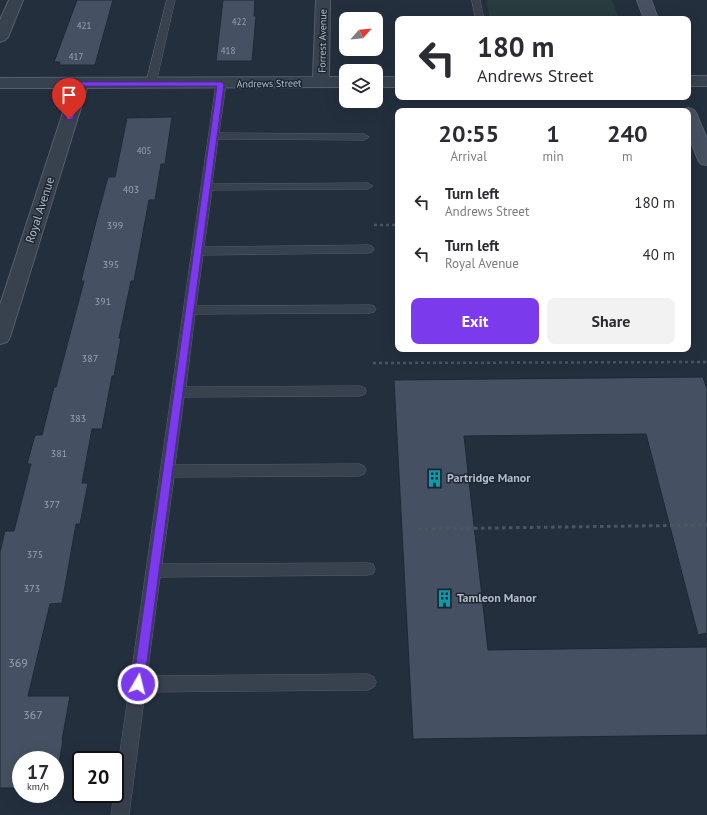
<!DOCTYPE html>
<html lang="en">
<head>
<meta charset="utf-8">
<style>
	:root { --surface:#fff; --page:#f2f2f3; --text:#2b2b33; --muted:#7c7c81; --accent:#7c3aed }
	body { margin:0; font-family:"PT Sans",sans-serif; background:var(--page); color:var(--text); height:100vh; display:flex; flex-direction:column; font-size:15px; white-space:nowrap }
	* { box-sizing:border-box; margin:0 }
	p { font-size:13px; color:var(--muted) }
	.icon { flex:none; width:22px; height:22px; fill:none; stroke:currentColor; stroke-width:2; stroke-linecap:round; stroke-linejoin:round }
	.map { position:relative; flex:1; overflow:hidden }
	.side { position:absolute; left:395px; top:108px; width:296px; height:244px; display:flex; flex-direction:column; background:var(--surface); border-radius:8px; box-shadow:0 4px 16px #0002 }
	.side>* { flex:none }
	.hud { position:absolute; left:395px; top:16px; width:296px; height:84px; border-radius:8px; box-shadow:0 4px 16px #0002; background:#fff; color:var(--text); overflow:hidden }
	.needle { width:26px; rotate:63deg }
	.buttons { position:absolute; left:339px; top:12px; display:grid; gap:8px }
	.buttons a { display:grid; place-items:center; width:44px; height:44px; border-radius:8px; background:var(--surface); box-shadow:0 4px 16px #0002; font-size:20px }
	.speed { position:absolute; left:12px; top:751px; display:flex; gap:8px; font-size:20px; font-weight:700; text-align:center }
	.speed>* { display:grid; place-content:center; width:52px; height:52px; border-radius:50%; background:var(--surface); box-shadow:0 4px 16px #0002; line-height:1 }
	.speed small { font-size:10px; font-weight:400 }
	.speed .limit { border:2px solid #111; border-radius:6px; background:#fff; color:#111 }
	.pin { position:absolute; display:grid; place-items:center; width:34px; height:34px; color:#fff; margin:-41px -17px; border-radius:50% 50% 50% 0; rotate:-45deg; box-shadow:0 0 4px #0007 }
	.pin .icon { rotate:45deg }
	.me { position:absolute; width:44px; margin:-22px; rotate:8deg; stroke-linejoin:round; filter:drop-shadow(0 0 3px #0008) }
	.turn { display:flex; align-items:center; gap:14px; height:84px; padding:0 16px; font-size:18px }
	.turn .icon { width:52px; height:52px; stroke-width:2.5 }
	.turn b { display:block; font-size:28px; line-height:34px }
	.eta { display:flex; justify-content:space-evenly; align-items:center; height:68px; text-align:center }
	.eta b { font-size:24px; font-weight:700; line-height:28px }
	.primary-button { display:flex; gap:8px; margin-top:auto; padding:8px 16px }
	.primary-button a { flex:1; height:46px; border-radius:8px; background:var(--accent); color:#fff; font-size:16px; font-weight:700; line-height:46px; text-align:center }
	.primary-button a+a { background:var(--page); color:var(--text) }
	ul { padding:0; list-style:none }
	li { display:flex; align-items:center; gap:12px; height:52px; padding:0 16px }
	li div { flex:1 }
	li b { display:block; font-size:15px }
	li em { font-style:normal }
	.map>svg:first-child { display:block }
	.green { fill:#263c3f }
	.building { fill:#455162; stroke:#1f2835 }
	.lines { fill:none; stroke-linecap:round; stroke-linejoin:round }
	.service-casing { stroke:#565f6c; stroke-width:1 }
	.minor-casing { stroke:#565f6c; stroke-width:2 }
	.secondary-casing { stroke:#565f6c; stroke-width:2 }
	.path-far1 { stroke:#44595c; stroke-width:2.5; stroke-dasharray:3 3; stroke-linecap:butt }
	.path { stroke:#44595c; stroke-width:3; stroke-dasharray:3.5 3.5; stroke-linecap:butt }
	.service { fill:#38414e; fill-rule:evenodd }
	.minor { fill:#38414e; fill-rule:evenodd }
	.secondary { fill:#465061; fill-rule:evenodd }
	.route { fill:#7c3aed; stroke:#51269a }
	.labels { text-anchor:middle; stroke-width:3; stroke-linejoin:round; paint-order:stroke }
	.far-number-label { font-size:9px; fill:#98a1af }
	.far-street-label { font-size:10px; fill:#b4bcc9; stroke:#1d2633 }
	.number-label { font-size:10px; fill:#98a1af }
	.street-label { font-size:12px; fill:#b4bcc9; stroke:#1d2633 }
	.poi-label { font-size:12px; font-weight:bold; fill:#b4bcc9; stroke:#1d2633; text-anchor:start }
	.near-number-label { font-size:12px; fill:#98a1af }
</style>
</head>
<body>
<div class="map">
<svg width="707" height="815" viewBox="0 0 707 815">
	<rect width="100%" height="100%" fill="#242f3e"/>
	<path class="green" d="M 486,0 L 612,0 L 619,19 L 490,19 Z"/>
	<path class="building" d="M 77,0 L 113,0 L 95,65 L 59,65 L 60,62 L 54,62 Z
		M 223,0 L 255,0 L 254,16 L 256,16 L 252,61 L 216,61 Z
		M 172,117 L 165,164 L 161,164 L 155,200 L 149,200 L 134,281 L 131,281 L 119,338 L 121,338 L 114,376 L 112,376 L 102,429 L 92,429 L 82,483 L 88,483 L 80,524 L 76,524 L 62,603 L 50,604 L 28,696 L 70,696 L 62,740 L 63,740 L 55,787 L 55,760 L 21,760 L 21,788 L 0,788 L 0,552 L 5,531 L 14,531 L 31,464 L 27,464 L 35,435 L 42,435 L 54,387 L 56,387 L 84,281 L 81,281 L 99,210 L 108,177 L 115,177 L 127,118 Z
		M 703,377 L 707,389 L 707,633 L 698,635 L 646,434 L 464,436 L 488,650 L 707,647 L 707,735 L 413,739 L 394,380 Z"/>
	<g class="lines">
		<defs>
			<path id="service" d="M 167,0 L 175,0 L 156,83 L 151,86 L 146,83 Z
				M 472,0 L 480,0 L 484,19 L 476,19 Z
				M 221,81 L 226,84 L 219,133 L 364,134 L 369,137 L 364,140 L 218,139 L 212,184 L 368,183 L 373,186 L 368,189 L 212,190 L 204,247 L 368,245 L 372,246 L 374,249 L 372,252 L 368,253 L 203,255 L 196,306 L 370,305 L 374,306 L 376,309 L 374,312 L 370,313 L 195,314 L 186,387 L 360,386 L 365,388 L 366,391 L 365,394 L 360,396 L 184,397 L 175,465 L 359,464 L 364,466 L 366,470 L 364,474 L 359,476 L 174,477 L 162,564 L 368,563 L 373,564 L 375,569 L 373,574 L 368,575 L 160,577 L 147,676 L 368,674 L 374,677 L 376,682 L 374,687 L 368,690 L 145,692 L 129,815 L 111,815 L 201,187 L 216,84 Z"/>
			<path id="minor" d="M 9,0 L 23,0 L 8,37 L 5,40 L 0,42 L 0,20 Z
				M 316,0 L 330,0 L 329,77 L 346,77 L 346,87 L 87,88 L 10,337 L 7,342 L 0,344 L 0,305 L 71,88 L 0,88 L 0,78 L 313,77 Z
				M 688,76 L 707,76 L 707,86 L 688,86 Z
				M 376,77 L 398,77 L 398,87 L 376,87 Z"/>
			<path id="secondary" d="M 637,0 L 651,0 L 658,19 L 644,19 Z
				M 688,108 L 694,110 L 696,113 L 707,139 L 707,165 L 701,164 L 698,160 L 688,134 L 688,111 L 681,111 Z"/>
		</defs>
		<use href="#service" class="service-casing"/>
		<use href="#minor" class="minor-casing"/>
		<use href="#secondary" class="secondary-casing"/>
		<path class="path-far1" d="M 688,224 L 693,224
			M 374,225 L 398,225
			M 373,363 L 707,362"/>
		<path class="path" d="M 418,529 L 707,525"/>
		<use href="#service" class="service"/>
		<use href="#minor" class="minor"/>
		<use href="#secondary" class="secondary"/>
	</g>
	<path class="route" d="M 80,82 L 221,82 L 224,84 L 144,684 L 142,688 L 138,689 L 134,688 L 133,684 L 217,86 L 83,86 L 73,119 L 67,120 L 66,119 L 77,84 Z"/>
	<defs>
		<symbol id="building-bare" viewBox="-9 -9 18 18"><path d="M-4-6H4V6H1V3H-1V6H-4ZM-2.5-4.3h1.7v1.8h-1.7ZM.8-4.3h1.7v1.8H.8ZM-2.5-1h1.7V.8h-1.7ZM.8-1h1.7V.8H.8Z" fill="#0f9aa8" stroke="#1d2633" stroke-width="2.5" paint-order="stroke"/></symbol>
	</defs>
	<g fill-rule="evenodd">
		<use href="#building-bare" x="422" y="466" width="25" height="25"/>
		<use href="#building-bare" x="432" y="586" width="25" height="25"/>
	</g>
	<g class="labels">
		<g class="far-number-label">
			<text x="239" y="25">422</text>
			<text x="84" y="29">421</text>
			<text x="228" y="54">418</text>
			<text x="76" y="60">417</text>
			<text x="144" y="154">405</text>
		</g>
		<g class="far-street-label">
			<text transform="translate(322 41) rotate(-89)" y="4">Forrest Avenue</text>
			<text transform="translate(269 83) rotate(-1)" y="4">Andrews Street</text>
		</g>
		<g class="number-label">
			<text x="131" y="193">403</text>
			<text x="115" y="229">399</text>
			<text x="111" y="268">395</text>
			<text x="103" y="305">391</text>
			<text x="90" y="362">387</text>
			<text x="78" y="422">383</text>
			<text x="59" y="457">381</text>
			<text x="52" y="508">377</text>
			<text x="35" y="558">375</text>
			<text x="32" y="592">373</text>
		</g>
		<g class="street-label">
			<text transform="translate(40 210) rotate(-72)" y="4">Royal Avenue</text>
		</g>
		<g class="poi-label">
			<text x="447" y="482">Partridge Manor</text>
			<text x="457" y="602">Tamleon Manor</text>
		</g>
		<g class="near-number-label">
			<text x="18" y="667">369</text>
			<text x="33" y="719">367</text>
		</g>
	</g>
</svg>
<div class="buttons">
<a><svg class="needle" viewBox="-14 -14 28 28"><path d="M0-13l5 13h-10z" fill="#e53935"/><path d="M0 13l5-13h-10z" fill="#7c7c81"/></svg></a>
<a><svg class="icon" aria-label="layers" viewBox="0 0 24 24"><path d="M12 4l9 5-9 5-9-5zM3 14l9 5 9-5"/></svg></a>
</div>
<div class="speed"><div>17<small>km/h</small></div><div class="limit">20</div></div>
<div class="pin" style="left:69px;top:119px;background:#d93025"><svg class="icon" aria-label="arrive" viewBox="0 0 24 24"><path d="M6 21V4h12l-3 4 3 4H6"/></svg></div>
<svg class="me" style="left:138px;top:684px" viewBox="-20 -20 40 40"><circle r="17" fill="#7c3aed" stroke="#fff" stroke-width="3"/><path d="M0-11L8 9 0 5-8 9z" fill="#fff"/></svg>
<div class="hud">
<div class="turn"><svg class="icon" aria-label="left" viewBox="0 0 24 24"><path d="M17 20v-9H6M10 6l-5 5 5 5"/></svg><div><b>180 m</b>Andrews Street</div></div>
</div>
<section class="side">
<div class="eta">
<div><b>20:55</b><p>Arrival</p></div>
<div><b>1</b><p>min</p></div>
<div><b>240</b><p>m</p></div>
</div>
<ul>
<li><svg class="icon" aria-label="left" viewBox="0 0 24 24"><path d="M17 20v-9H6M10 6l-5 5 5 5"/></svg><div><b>Turn left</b><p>Andrews Street</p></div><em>180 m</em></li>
<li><svg class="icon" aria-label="left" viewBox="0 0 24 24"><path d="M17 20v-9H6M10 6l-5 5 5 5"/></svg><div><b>Turn left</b><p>Royal Avenue</p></div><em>40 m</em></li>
</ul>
<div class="primary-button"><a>Exit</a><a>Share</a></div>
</section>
</div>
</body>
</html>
